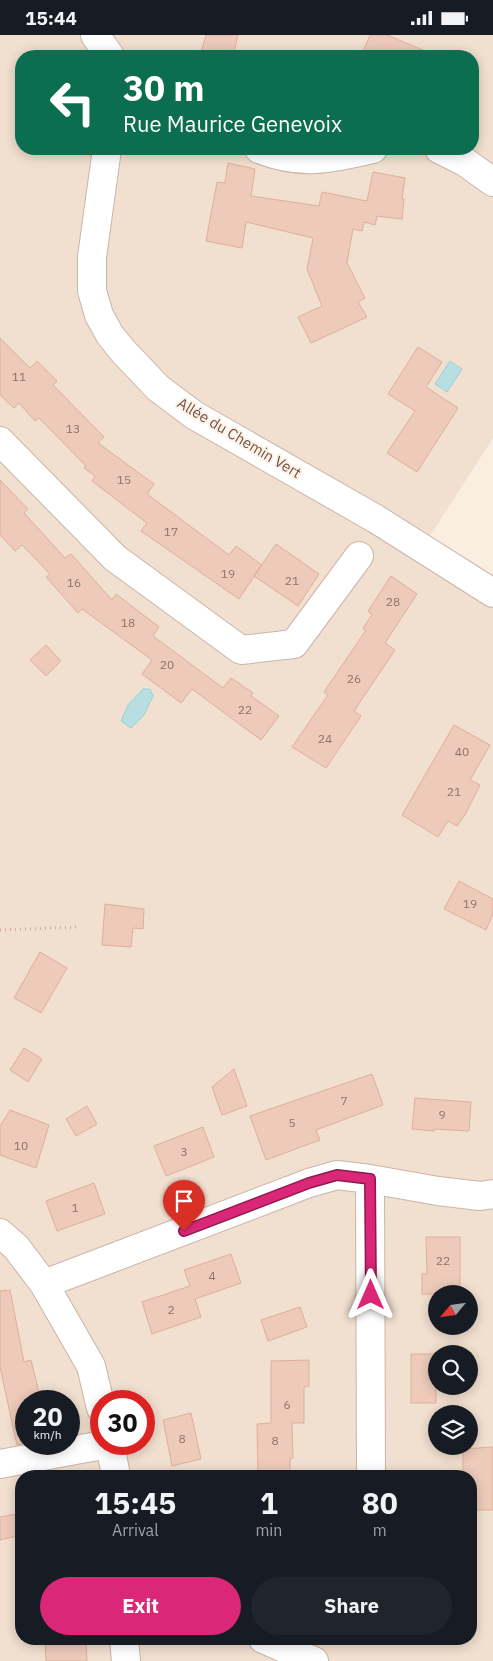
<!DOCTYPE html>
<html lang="en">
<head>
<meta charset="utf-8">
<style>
	:root { --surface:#171b24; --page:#20242c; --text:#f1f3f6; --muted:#9ea1a6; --accent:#db2777 }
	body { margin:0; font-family:"IBM Plex Sans",sans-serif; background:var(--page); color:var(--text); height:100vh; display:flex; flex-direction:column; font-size:19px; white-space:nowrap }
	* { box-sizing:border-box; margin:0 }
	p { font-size:16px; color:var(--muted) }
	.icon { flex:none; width:28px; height:28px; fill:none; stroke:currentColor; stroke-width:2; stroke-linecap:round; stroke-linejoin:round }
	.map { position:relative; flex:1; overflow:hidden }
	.drawer { position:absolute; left:15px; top:1435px; width:462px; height:175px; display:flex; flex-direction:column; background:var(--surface); border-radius:20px; box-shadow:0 2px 12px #0003 }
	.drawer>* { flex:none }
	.guide { position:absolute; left:15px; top:15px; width:464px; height:105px; border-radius:20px; box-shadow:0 2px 12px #0003; background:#0b6e4f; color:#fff; overflow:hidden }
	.needle { width:32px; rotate:241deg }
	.fabs { position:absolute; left:428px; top:1250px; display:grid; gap:10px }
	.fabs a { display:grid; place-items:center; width:50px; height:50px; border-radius:50%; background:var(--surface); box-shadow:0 2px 12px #0003; font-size:25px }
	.speed { position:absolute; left:15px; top:1355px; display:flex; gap:10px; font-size:25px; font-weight:700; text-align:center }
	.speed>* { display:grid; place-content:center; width:65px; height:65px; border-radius:50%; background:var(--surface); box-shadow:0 2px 12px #0003; line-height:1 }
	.speed small { font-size:12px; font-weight:400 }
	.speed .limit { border:8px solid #d22; background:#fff; color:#111 }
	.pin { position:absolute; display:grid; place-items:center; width:42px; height:42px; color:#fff; margin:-51px -21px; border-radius:50% 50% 50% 0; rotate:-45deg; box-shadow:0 0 5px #0007 }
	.pin .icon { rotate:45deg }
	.me { position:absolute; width:55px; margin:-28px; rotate:0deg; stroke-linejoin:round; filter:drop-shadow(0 0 4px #0008) }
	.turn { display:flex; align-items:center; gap:18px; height:105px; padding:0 25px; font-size:22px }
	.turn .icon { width:65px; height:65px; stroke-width:2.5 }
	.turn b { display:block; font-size:35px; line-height:42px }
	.eta { display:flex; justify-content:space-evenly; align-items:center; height:85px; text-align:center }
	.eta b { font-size:30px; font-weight:800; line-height:35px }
	.primary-button { display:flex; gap:10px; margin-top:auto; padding:10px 25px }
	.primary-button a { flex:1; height:58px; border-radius:30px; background:var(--accent); color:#fff; font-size:20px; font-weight:800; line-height:58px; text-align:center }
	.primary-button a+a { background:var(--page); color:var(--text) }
	.status { display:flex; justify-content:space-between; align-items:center; height:35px; padding:0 25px; background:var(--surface); direction:ltr }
	.status svg { height:14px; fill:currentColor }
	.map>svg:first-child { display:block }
	.residential { fill:#f1dfcf; fill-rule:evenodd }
	.water { fill:#b7dfe1; stroke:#9ecfd2 }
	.building { fill:#edcaba; stroke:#dfaf9b }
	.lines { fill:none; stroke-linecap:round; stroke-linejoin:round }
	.minor-casing { stroke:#c9b5a9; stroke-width:30 }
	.path { stroke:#d1ad9e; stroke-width:3; stroke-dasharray:1 4; stroke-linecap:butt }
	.minor { stroke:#fff; stroke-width:28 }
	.route-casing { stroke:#8e194d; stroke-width:12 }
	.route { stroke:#db2777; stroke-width:9 }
	.labels { text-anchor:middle; stroke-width:4; stroke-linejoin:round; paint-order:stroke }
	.number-label { font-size:12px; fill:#8e7266 }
	.street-label { font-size:15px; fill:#6f544a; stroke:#fef2e6 }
</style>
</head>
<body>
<div class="status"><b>15:44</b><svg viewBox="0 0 49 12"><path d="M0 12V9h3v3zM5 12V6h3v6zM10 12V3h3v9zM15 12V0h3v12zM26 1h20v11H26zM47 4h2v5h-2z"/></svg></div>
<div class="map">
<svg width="493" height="1626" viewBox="0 0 493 1626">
	<rect width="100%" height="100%" fill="#faeee0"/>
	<path class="residential" d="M 0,0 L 493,0 L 493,403 L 428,504 L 493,567 L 493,1626 L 0,1626 ZM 21,21 L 472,21 L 472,114 L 21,114 ZM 436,1259 L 469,1259 L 469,1291 L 436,1291 ZM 436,1319 L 469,1319 L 469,1351 L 436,1351 ZM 26,1366 L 69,1366 L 69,1409 L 26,1409 ZM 101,1366 L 144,1366 L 144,1409 L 101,1409 ZM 436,1379 L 469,1379 L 469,1411 L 436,1411 ZM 21,1441 L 471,1441 L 471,1604 L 21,1604 Z"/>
	<path class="water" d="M 450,326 L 462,334 L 447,357 L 435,349 Z
		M 143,654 L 150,654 L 153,661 L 144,680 L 131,693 L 121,686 L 128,670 Z"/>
	<path class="building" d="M 206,0 L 238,0 L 233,21 L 200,21 Z
		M 370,0 L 387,0 L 437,21 L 361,21 Z
		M 228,128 L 255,134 L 251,161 L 319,171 L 322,157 L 367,166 L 373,137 L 405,143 L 402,164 L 404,164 L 402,184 L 377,181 L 375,190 L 364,187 L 362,196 L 353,194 L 347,228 L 365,263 L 358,267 L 367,282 L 311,308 L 298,282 L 322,271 L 307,234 L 313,203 L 246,187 L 242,213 L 206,206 L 217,147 L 225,148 Z
		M 0,303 L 30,333 L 37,326 L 57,346 L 53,350 L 104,402 L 98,408 L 154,449 L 147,459 L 229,520 L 236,511 L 262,530 L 239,564 L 141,496 L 147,488 L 92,446 L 95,441 L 84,433 L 86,431 L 39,383 L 35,386 L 19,368 L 14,373 L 0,360 Z
		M 418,312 L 442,327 L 426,352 L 458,373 L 417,437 L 387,418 L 415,376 L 388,359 Z
		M 0,445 L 28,474 L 24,478 L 65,523 L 71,519 L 112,565 L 116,559 L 159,592 L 153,601 L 223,653 L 231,643 L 253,658 L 251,661 L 279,681 L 261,705 L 192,654 L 181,668 L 142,639 L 152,625 L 82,574 L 78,578 L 46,542 L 50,539 L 22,510 L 15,516 L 0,500 Z
		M 276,509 L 319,539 L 298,571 L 254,541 Z
		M 391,541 L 417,559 L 385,608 L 395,615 L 354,676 L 361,681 L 326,733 L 292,712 L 328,660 L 324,657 L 366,595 L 363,593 L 372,580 L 368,576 Z
		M 46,610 L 61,626 L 46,641 L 30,625 Z
		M 454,690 L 490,710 L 470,745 L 480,750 L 466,778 L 457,791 L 448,786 L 438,802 L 402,780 Z
		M 459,846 L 493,864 L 493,879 L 486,895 L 444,874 Z
		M 105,869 L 144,874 L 143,894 L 133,893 L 131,912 L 102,910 Z
		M 40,917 L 67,933 L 41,978 L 14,963 Z
		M 24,1013 L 42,1024 L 28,1047 L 10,1035 Z
		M 234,1034 L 247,1071 L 222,1080 L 212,1052 Z
		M 372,1039 L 383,1070 L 316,1095 L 320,1105 L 266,1125 L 250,1081 Z
		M 415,1063 L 471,1067 L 469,1096 L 434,1094 L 434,1096 L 412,1094 Z
		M 87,1071 L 97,1089 L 76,1101 L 66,1084 Z
		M 10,1075 L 49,1090 L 36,1133 L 0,1120 L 0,1091 Z
		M 203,1092 L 214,1122 L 166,1141 L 154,1111 Z
		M 94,1148 L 105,1179 L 57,1196 L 46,1166 Z
		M 426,1202 L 460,1202 L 460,1259 L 422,1259 L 422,1239 L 427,1239 Z
		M 231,1219 L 241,1248 L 195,1264 L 201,1282 L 152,1299 L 142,1267 L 190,1251 L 184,1235 Z
		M 10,1255 L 24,1327 L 31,1325 L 41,1366 L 26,1366 L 26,1408 L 17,1410 L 0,1332 L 0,1256 Z
		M 300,1272 L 307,1292 L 268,1306 L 261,1285 Z
		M 411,1319 L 436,1319 L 436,1368 L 411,1368 Z
		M 309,1325 L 309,1351 L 304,1352 L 304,1388 L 292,1388 L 293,1423 L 290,1424 L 290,1439 L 258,1439 L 257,1389 L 271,1388 L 271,1326 Z
		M 191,1378 L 201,1424 L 172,1431 L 163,1385 Z
		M 493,1412 L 493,1475 L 471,1475 L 471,1441 L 463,1441 L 463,1414 Z
		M 21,1478 L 21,1500 L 0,1505 L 0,1482 Z
		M 45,1604 L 86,1604 L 87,1626 L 46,1626 Z"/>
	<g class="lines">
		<defs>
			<path id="minor" d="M 95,0 L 110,21
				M 107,114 L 92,222 L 92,256 L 99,280 L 110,300 L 122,315 L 158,353 L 194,380 L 376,484 L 493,558
				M 259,114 C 301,131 331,124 373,114
				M 439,114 L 465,127 L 493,147
				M 0,406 L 115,523 L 241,615 L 294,609 L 359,521
				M 370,1144 L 371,1434
				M 0,1198 L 16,1212 L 44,1249 L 91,1331 L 101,1373
				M 44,1249 L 309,1148 L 337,1140 L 370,1144 L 438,1156 L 480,1161 L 493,1159
				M 110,1409 L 116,1441
				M 0,1429 L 108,1409
				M 124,1604 L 126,1626
				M 263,1604 L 314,1626"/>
		</defs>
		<use href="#minor" class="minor-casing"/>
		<path class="path" d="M 0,895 L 77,892"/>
		<use href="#minor" class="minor"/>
	</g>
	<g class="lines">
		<defs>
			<path id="route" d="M 184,1196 L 309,1148 L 337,1140 L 370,1144 L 371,1260"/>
		</defs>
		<use href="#route" class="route-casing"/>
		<use href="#route" class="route"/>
	</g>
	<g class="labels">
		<g class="number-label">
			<text x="19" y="346">11</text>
			<text x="73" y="398">13</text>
			<text x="124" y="449">15</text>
			<text x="171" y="501">17</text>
			<text x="228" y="543">19</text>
			<text x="292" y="550">21</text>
			<text x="74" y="552">16</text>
			<text x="393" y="571">28</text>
			<text x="128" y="592">18</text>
			<text x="167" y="634">20</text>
			<text x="354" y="648">26</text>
			<text x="245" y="679">22</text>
			<text x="325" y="708">24</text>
			<text x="462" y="721">40</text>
			<text x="454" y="761">21</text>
			<text x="470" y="873">19</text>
			<text x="344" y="1070">7</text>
			<text x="442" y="1084">9</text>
			<text x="292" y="1092">5</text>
			<text x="21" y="1115">10</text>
			<text x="184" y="1121">3</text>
			<text x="75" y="1177">1</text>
			<text x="443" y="1230">22</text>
			<text x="212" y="1245">4</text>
			<text x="171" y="1279">2</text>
			<text x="287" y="1374">6</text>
			<text x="182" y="1408">8</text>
			<text x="275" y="1410">8</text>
		</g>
		<g class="street-label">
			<text transform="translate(239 403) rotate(31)" y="5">Allée du Chemin Vert</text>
		</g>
	</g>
</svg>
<div class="fabs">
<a><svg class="needle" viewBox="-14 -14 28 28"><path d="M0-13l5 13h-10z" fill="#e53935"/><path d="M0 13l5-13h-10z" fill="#9ea1a6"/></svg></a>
<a><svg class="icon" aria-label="search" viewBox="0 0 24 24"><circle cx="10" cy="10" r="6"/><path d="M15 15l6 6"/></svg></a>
<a><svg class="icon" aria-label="layers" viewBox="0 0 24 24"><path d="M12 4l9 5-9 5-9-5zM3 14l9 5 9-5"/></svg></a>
</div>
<div class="speed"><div>20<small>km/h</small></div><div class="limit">30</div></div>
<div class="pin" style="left:184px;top:1196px;background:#d93025"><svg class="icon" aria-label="arrive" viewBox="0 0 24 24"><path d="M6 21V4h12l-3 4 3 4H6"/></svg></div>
<svg class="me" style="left:371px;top:1260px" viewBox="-20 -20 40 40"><path d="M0-17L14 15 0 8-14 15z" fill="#db2777" stroke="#fff" stroke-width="4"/></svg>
<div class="guide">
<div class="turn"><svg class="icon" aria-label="left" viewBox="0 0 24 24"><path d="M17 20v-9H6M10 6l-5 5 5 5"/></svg><div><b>30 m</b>Rue Maurice Genevoix</div></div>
</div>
<section class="drawer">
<div class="eta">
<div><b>15:45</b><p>Arrival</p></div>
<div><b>1</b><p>min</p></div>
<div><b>80</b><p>m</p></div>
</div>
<div class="primary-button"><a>Exit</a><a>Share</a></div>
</section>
</div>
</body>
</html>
